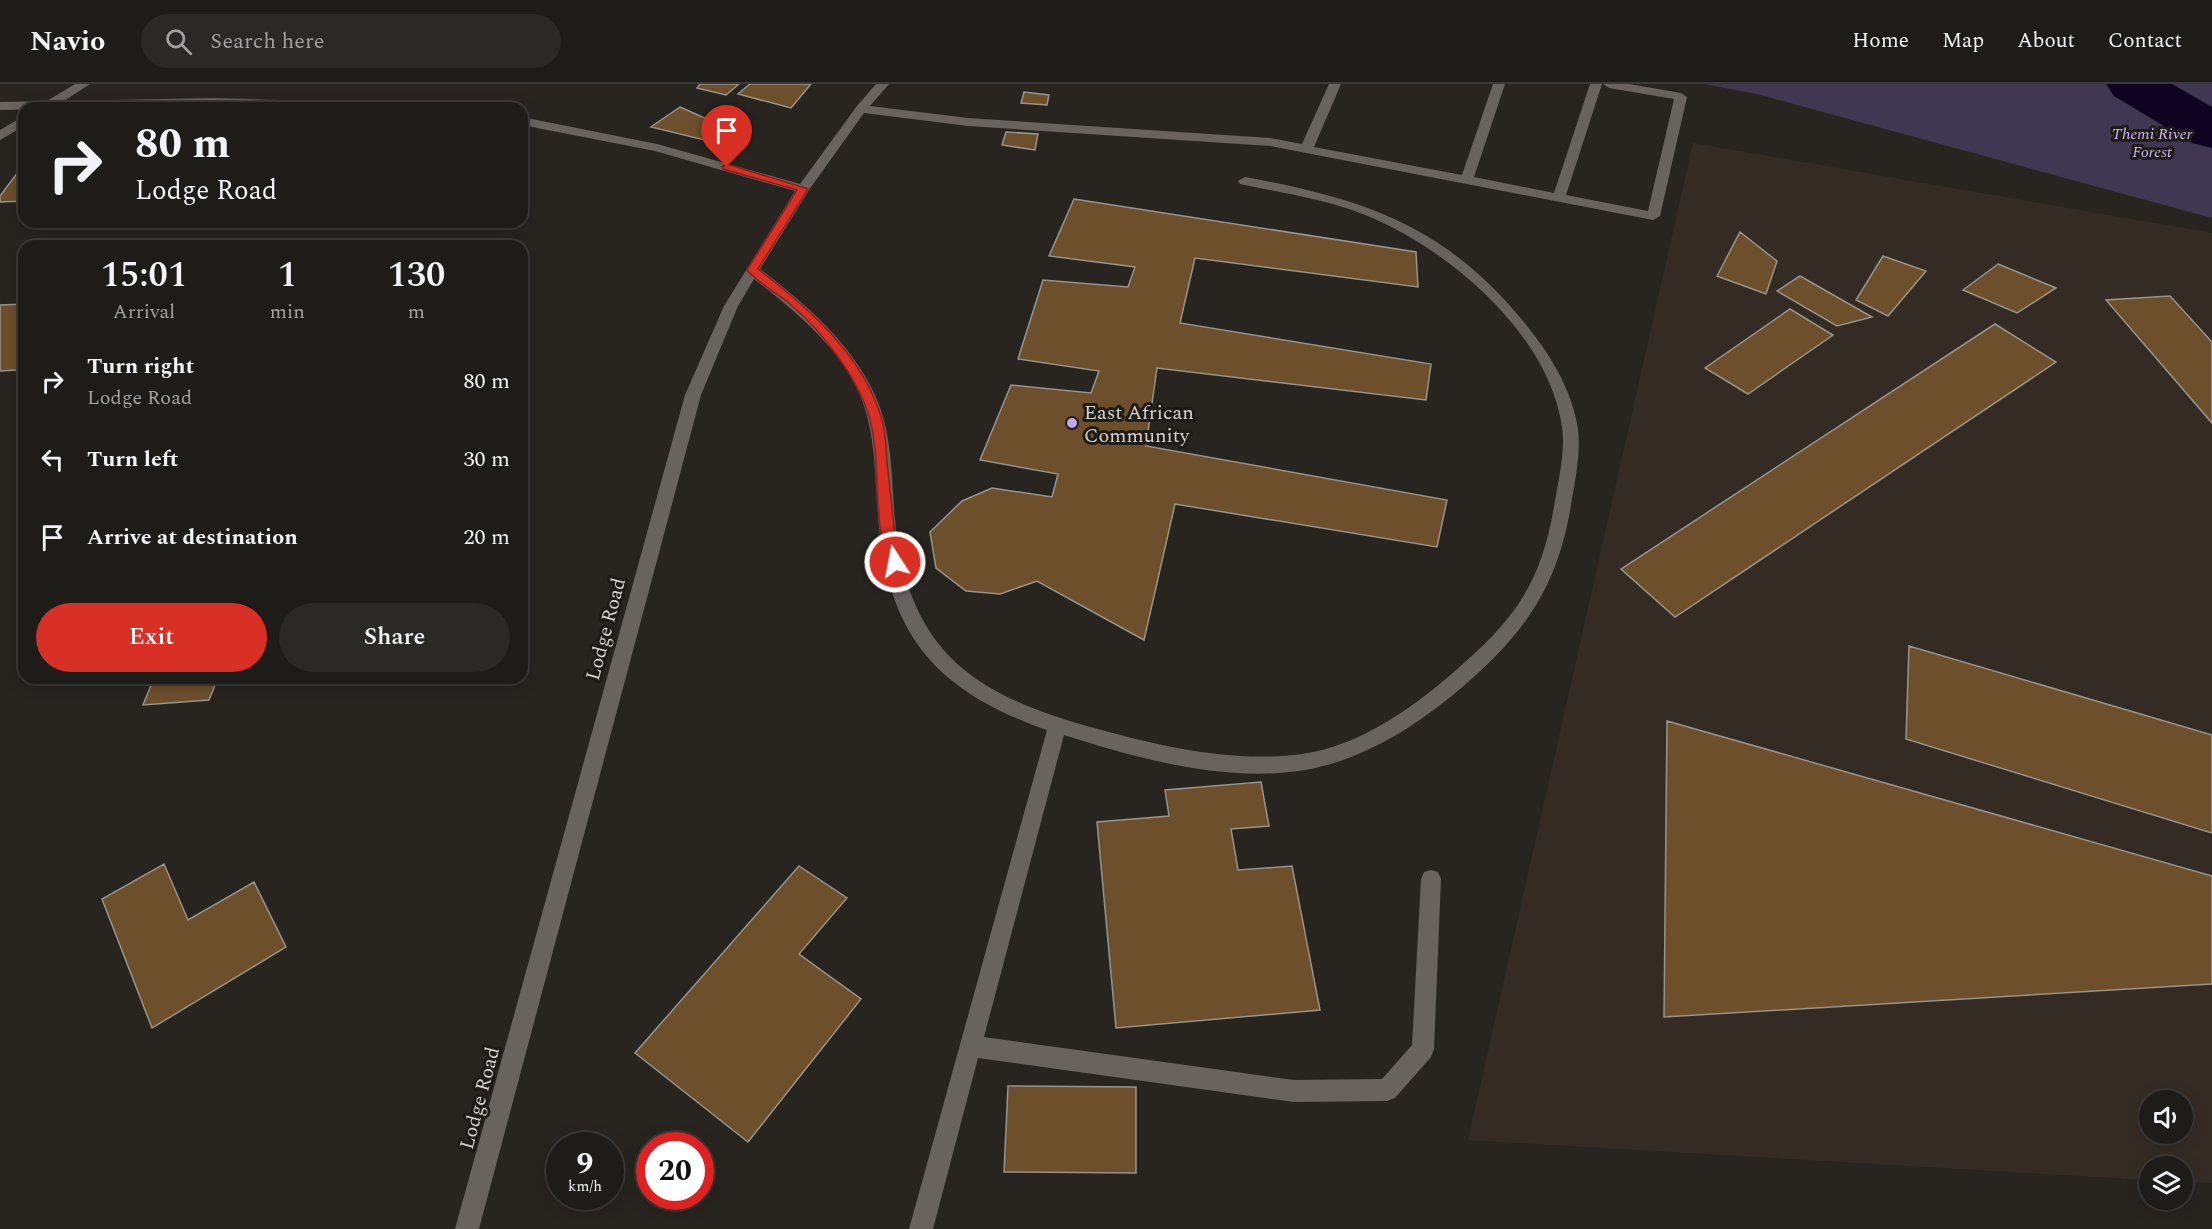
<!DOCTYPE html>
<html lang="en">
<head>
<meta charset="utf-8">
<style>
	:root { --surface:#1e1c19; --page:#2b2926; --text:#f1f3f6; --muted:#a1a1a2; --line:#3c3a38; --accent:#d93025 }
	body { margin:0; font-family:Spectral,serif; background:var(--page); color:var(--text); height:100vh; display:flex; flex-direction:column; font-size:22px; white-space:nowrap }
	* { box-sizing:border-box; margin:0 }
	p { font-size:20px; color:var(--muted) }
	.icon { flex:none; width:33px; height:33px; fill:none; stroke:currentColor; stroke-width:2; stroke-linecap:round; stroke-linejoin:round }
	.map { position:relative; flex:1; overflow:hidden }
	.panel { position:absolute; left:18px; top:156px; width:510px; height:444px; display:flex; flex-direction:column; background:var(--surface); border-radius:18px; box-shadow:0 3px 15px #0003,0 0 0 2px var(--line) }
	.panel>* { flex:none }
	.guide { position:absolute; left:18px; top:18px; width:510px; height:126px; border-radius:18px; box-shadow:0 3px 15px #0003,0 0 0 2px var(--line); background:#1e1c19; color:var(--text); overflow:hidden }
	.tools { position:absolute; left:2139px; top:1006px; display:grid; gap:12px }
	.tools a { display:grid; place-items:center; width:54px; height:54px; border-radius:50%; background:var(--surface); box-shadow:0 3px 15px #0003,0 0 0 2px var(--line); font-size:30px }
	.speed { position:absolute; left:546px; top:1048px; display:flex; gap:12px; font-size:30px; font-weight:700; text-align:center }
	.speed>* { display:grid; place-content:center; width:78px; height:78px; border-radius:50%; background:var(--surface); box-shadow:0 3px 15px #0003,0 0 0 2px var(--line); line-height:1 }
	.speed small { font-size:15px; font-weight:400 }
	.speed .limit { border:9px solid #d22; background:#fff; color:#111 }
	.pin { position:absolute; display:grid; place-items:center; width:51px; height:51px; color:#fff; margin:-62px -26px; border-radius:50% 50% 50% 0; rotate:-45deg; box-shadow:0 0 6px #0007 }
	.pin .icon { rotate:45deg }
	.me { position:absolute; width:66px; margin:-33px; rotate:349deg; stroke-linejoin:round; filter:drop-shadow(0 0 4px #0008) }
	.turn { display:flex; align-items:center; gap:21px; height:126px; padding:0 18px; font-size:27px }
	.turn .icon { width:78px; height:78px; stroke-width:2.5 }
	.turn b { display:block; font-size:42px; line-height:51px }
	.eta { display:flex; justify-content:space-evenly; align-items:center; height:102px; text-align:center }
	.eta b { font-size:36px; font-weight:600; line-height:42px }
	.primary-button { display:flex; gap:12px; margin-top:auto; padding:12px 18px }
	.primary-button a { flex:1; height:69px; border-radius:36px; background:var(--accent); color:#fff; font-size:24px; font-weight:600; line-height:69px; text-align:center }
	.primary-button a+a { background:var(--page); color:var(--text) }
	ul { padding:0; list-style:none }
	li { display:flex; align-items:center; gap:18px; height:78px; padding:0 18px }
	li div { flex:1 }
	li b { display:block; font-size:22px }
	li em { font-style:normal }
	header { display:flex; align-items:center; gap:36px; box-sizing:border-box; height:84px; padding:0 30px; background:var(--surface); border-bottom:2px solid var(--line) }
	header strong { font-size:28px }
	nav { display:flex; gap:33px; margin-inline-start:auto; font-size:21px }
	.search { width:420px; height:54px; background:var(--page); display:flex; align-items:center; gap:15px; box-sizing:border-box; padding:0 21px; border-radius:33px; color:var(--muted); font-size:22px }
	.map>svg:first-child { display:block }
	.built { fill:#342c24; fill-rule:evenodd }
	.green { fill:#403752 }
	.lines { fill:none; stroke-linecap:round; stroke-linejoin:round }
	.river { fill:#100322; fill-rule:evenodd }
	.building { fill:#6d4f2b; stroke:#97938e; stroke-width:1.5 }
	.minor { fill:#68635f; fill-rule:evenodd }
	.route { fill:#d93025; stroke:#8d1f18; stroke-width:1.5 }
	.poi-dot { fill:#c1a8f3; stroke:#1f1b17; stroke-width:2 }
	.labels { text-anchor:middle; stroke-width:6; stroke-linejoin:round; paint-order:stroke }
	.far-park-label { font-size:16px; font-style:italic; fill:#ccb6f9; stroke:#1f1b17 }
	.poi-label { font-size:20px; fill:#d4d1cf; stroke:#1f1b17; text-anchor:start }
	.street-label { font-size:20px; fill:#d4d1cf; stroke:#1f1b17 }
</style>
</head>
<body>
<header>
<strong>Navio</strong>
<div class="search"><svg class="icon" aria-label="search" viewBox="0 0 24 24"><circle cx="10" cy="10" r="6"/><path d="M15 15l6 6"/></svg>Search here</div>
<nav><a>Home</a><a>Map</a><a>About</a><a>Contact</a></nav>
</header>
<div class="map">
<svg width="2212" height="1145" viewBox="0 0 2212 1145">
	<rect width="100%" height="100%" fill="#282521"/>
	<path class="built" d="M 1693,59 L 2212,149 L 2212,1099 L 2183,1098 L 2182,1083 L 2150,1083 L 2149,1096 L 1468,1056 ZM 2150,1017 L 2182,1017 L 2182,1050 L 2150,1050 Z"/>
	<path class="green" d="M 1705,0 L 2212,0 L 2212,134 L 1761,11 Z"/>
	<g class="lines">
		<path class="river" d="M 2106,0 L 2172,0 L 2212,23 L 2212,64 L 2192,59 L 2114,12 Z"/>
	</g>
	<path class="building" d="M 700,0 L 739,0 L 726,11 L 697,4 Z
		M 750,0 L 811,0 L 791,24 L 738,10 Z
		M 1024,8 L 1049,11 L 1047,21 L 1021,19 Z
		M 680,23 L 736,48 L 725,61 L 651,43 Z
		M 1006,48 L 1038,50 L 1035,66 L 1002,61 Z
		M 24,80 L 24,117 L 0,118 L 0,112 Z
		M 1074,115 L 1416,168 L 1418,203 L 1195,174 L 1180,239 L 1431,280 L 1426,316 L 1157,284 L 1146,362 L 1447,416 L 1437,463 L 1175,420 L 1144,556 L 1037,497 L 1000,510 L 966,507 L 936,484 L 930,448 L 962,417 L 992,404 L 1052,413 L 1058,390 L 980,376 L 1011,301 L 1091,309 L 1099,287 L 1018,275 L 1043,196 L 1128,203 L 1135,183 L 1049,172 Z
		M 1740,148 L 1777,177 L 1766,210 L 1717,192 Z
		M 304,155 L 346,162 L 297,162 Z
		M 170,159 L 168,162 L 101,162 L 102,161 Z
		M 1883,172 L 1926,187 L 1888,232 L 1856,216 Z
		M 1998,180 L 2056,204 L 2017,229 L 1963,206 Z
		M 1800,192 L 1872,233 L 1837,242 L 1777,207 Z
		M 2170,212 L 2212,258 L 2212,339 L 2106,216 Z
		M 24,220 L 24,272 L 16,286 L 0,287 L 0,221 Z
		M 1790,225 L 1833,251 L 1748,310 L 1705,284 Z
		M 1995,240 L 2056,278 L 1675,533 L 1621,485 Z
		M 1909,562 L 2212,651 L 2212,749 L 1906,655 Z
		M 154,594 L 218,594 L 209,616 L 143,621 Z
		M 1667,637 L 2212,792 L 2212,900 L 1664,933 Z
		M 1261,698 L 1269,742 L 1231,745 L 1238,786 L 1292,782 L 1320,926 L 1116,944 L 1097,738 L 1169,732 L 1165,706 Z
		M 164,780 L 188,836 L 254,798 L 286,863 L 152,944 L 102,815 Z
		M 799,782 L 847,814 L 799,870 L 861,915 L 748,1058 L 635,969 Z
		M 1008,1002 L 1136,1003 L 1136,1089 L 1004,1088 Z"/>
	<g class="lines">
		<path class="minor" d="M 75,0 L 90,0 L 64,17 L 215,14 L 404,20 L 410,24 L 215,22 L 0,26 L 0,18 L 47,17 Z
			M 876,0 L 889,0 L 870,22 L 968,34 L 1270,54 L 1302,60 L 1329,0 L 1341,0 L 1314,63 L 1462,91 L 1493,0 L 1505,0 L 1474,93 L 1554,109 L 1590,0 L 1602,0 L 1566,111 L 1648,127 L 1674,15 L 1609,4 L 1603,0 L 1629,0 L 1681,9 L 1687,13 L 1660,132 L 1653,136 L 1270,62 L 968,42 L 864,29 L 809,106 L 760,185 C 807,221 855,262 878,318 C 894,359 891,402 896,445 C 912,574 981,613 1098,645 C 1163,663 1234,679 1302,670 C 1362,662 1420,619 1464,579 C 1523,527 1544,489 1556,411 C 1560,389 1565,366 1562,343 C 1549,250 1448,164 1365,131 C 1325,115 1282,109 1240,100 L 1238,97 L 1245,93 C 1364,115 1444,141 1523,237 C 1549,268 1572,305 1578,345 C 1581,370 1575,396 1571,421 C 1559,494 1532,540 1477,590 C 1430,633 1370,675 1305,686 C 1226,699 1139,675 1064,651 L 984,953 L 1294,996 L 1382,995 L 1412,961 L 1421,795 L 1424,788 L 1431,786 L 1438,788 L 1441,795 L 1434,965 L 1431,973 L 1395,1014 L 1387,1017 L 1294,1018 L 978,974 L 933,1145 L 909,1145 L 1047,646 C 936,607 888,552 878,433 C 875,394 876,354 862,316 C 842,265 796,227 754,195 L 738,222 L 701,311 L 479,1145 L 455,1145 L 685,311 L 724,222 L 795,107 L 655,67 L 522,41 L 522,33 L 657,60 L 800,100 L 857,22 Z
			M 24,32 L 24,42 L 0,56 L 0,46 Z"/>
	</g>
	<path class="route" d="M 727,80 L 808,105 L 758,185 C 809,224 864,272 882,336 C 886,349 886,364 887,378 C 890,405 893,433 896,460 L 902,478 L 900,482 L 891,482 C 871,443 882,379 870,336 C 860,296 822,247 790,220 C 777,209 759,200 747,186 L 797,106 L 723,85 L 722,83 Z"/>
	<circle class="poi-dot" cx="1072" cy="339" r="6"/>
	<g class="labels">
		<g class="far-park-label">
			<text x="2152" y="55">Themi River<tspan x="2152" dy="18">Forest</tspan></text>
		</g>
		<g class="poi-label">
			<text x="1084" y="335">East African<tspan x="1084" dy="23">Community</tspan></text>
		</g>
		<g class="street-label">
			<text transform="translate(605 545) rotate(-75)" y="7">Lodge Road</text>
			<text transform="translate(479 1014) rotate(-75)" y="7">Lodge Road</text>
		</g>
	</g>
</svg>
<div class="tools">
<a><svg class="icon" aria-label="sound" viewBox="0 0 24 24"><path d="M4 9h4l5-4v14l-5-4H4zM17 9q2 3 0 6"/></svg></a>
<a><svg class="icon" aria-label="layers" viewBox="0 0 24 24"><path d="M12 4l9 5-9 5-9-5zM3 14l9 5 9-5"/></svg></a>
</div>
<div class="speed"><div>9<small>km/h</small></div><div class="limit">20</div></div>
<div class="pin" style="left:727px;top:83px;background:#d93025"><svg class="icon" aria-label="arrive" viewBox="0 0 24 24"><path d="M6 21V4h12l-3 4 3 4H6"/></svg></div>
<svg class="me" style="left:895px;top:478px" viewBox="-20 -20 40 40"><circle r="17" fill="#d93025" stroke="#fff" stroke-width="3"/><path d="M0-11L8 9 0 5-8 9z" fill="#fff"/></svg>
<div class="guide">
<div class="turn"><svg class="icon" aria-label="right" viewBox="0 0 24 24"><path d="M7 20v-9h11M14 6l5 5-5 5"/></svg><div><b>80 m</b>Lodge Road</div></div>
</div>
<section class="panel">
<div class="eta">
<div><b>15:01</b><p>Arrival</p></div>
<div><b>1</b><p>min</p></div>
<div><b>130</b><p>m</p></div>
</div>
<ul>
<li><svg class="icon" aria-label="right" viewBox="0 0 24 24"><path d="M7 20v-9h11M14 6l5 5-5 5"/></svg><div><b>Turn right</b><p>Lodge Road</p></div><em>80 m</em></li>
<li><svg class="icon" aria-label="left" viewBox="0 0 24 24"><path d="M17 20v-9H6M10 6l-5 5 5 5"/></svg><div><b>Turn left</b></div><em>30 m</em></li>
<li><svg class="icon" aria-label="arrive" viewBox="0 0 24 24"><path d="M6 21V4h12l-3 4 3 4H6"/></svg><div><b>Arrive at destination</b></div><em>20 m</em></li>
</ul>
<div class="primary-button"><a>Exit</a><a>Share</a></div>
</section>
</div>
</body>
</html>
